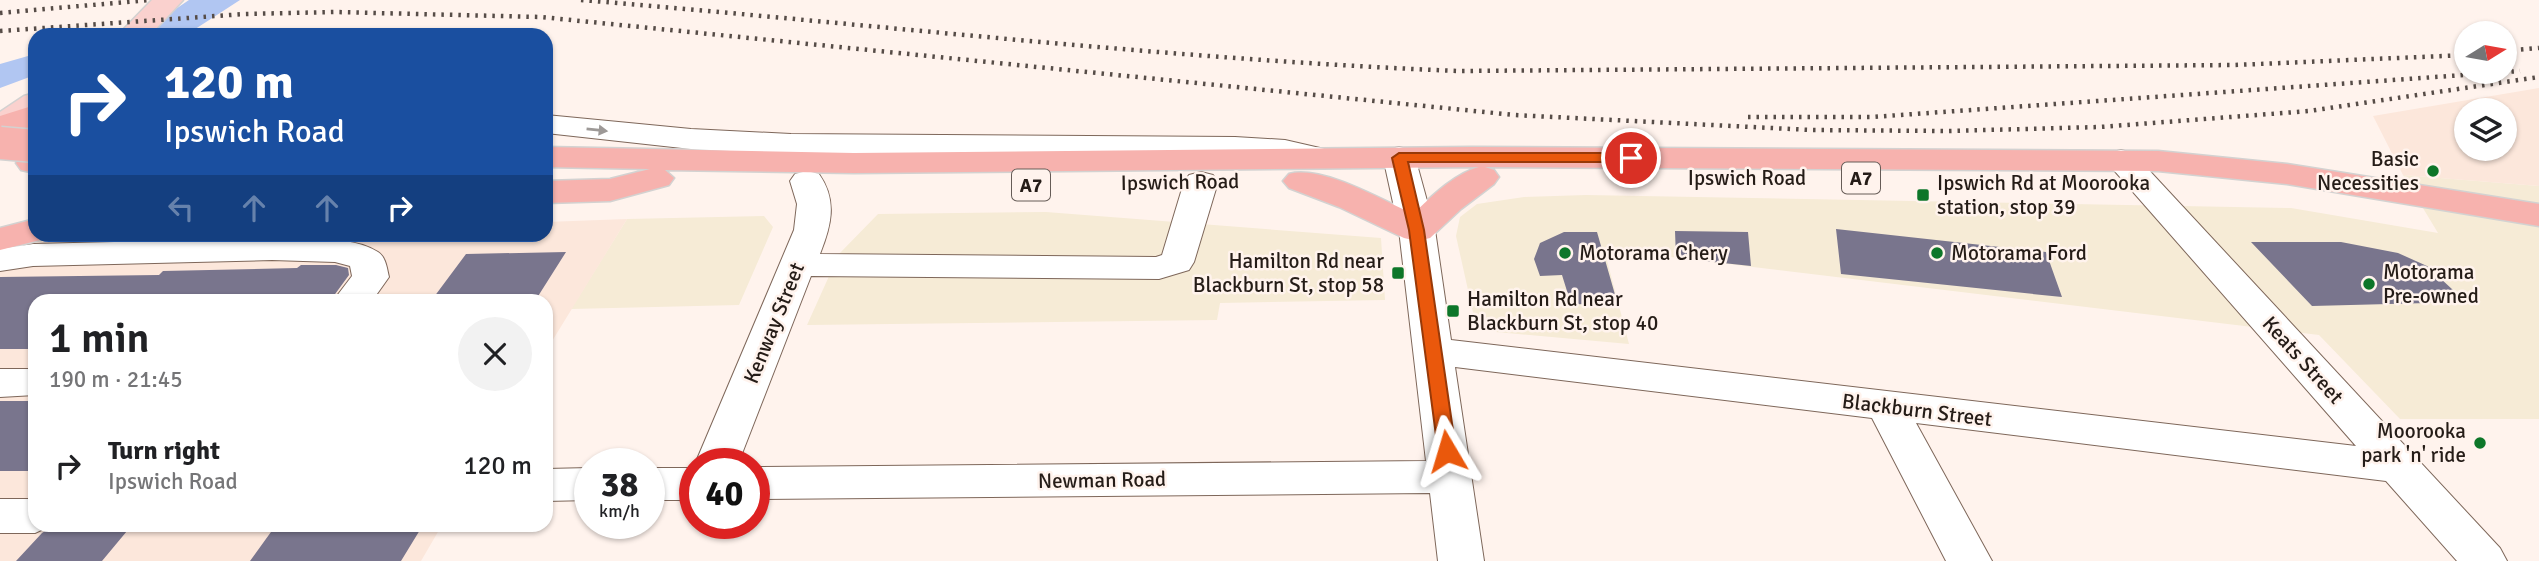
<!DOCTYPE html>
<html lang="en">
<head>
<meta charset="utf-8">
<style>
	:root { --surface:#fff; --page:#f2f2f2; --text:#202124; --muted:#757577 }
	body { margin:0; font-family:Signika,sans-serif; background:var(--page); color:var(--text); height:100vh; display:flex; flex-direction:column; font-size:26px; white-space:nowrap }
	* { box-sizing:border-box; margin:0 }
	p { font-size:23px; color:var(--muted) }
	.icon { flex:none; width:38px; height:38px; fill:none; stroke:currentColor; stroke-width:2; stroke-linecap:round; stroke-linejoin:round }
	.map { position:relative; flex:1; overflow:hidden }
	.panel { position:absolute; left:28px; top:294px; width:525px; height:238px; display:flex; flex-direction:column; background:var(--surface); border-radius:21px; box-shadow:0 2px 5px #0004 }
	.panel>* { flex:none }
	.top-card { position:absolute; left:28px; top:28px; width:525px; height:214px; border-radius:21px; box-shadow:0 2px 5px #0004; background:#1a4fa0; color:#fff; overflow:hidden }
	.needle { width:46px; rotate:79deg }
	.controls { position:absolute; left:2454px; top:21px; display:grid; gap:14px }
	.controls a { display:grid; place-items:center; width:63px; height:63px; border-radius:50%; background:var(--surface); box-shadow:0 2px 5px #0004; font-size:35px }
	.speed { position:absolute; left:574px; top:448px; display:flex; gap:14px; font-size:35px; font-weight:700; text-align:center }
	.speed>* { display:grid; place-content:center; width:91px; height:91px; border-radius:50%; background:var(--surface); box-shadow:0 2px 5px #0004; line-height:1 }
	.speed small { font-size:18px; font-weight:400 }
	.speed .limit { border:10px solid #d22; background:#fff; color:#111 }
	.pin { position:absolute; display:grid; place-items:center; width:60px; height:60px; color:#fff; margin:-30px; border:4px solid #fff; border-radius:50%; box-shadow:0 2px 7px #0007 }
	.me { position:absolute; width:77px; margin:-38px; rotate:353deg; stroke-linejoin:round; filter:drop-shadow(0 0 5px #0008) }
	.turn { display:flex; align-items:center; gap:24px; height:147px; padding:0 21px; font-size:32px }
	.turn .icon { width:91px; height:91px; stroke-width:2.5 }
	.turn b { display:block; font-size:49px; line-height:60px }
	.lanes { display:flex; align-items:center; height:66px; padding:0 21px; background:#0003; justify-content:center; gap:35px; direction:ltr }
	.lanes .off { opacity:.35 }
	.round { display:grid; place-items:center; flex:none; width:74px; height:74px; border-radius:37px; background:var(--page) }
	.head { display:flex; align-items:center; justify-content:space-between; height:119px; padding:0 21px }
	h1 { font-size:42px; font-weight:600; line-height:52px }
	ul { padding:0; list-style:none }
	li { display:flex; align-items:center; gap:21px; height:105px; padding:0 21px }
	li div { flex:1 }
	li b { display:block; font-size:26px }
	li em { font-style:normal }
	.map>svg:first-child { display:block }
	.commercial { fill:#f6ebd6 }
	.built { fill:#fce7db; fill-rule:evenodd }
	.water { fill:#b1c6f2 }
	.building { fill:#79758d }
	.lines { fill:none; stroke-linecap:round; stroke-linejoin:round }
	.minor-casing { stroke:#7e675a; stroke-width:2 }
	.major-casing { stroke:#d3d2d1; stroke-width:3 }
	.highway-casing { stroke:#d3d2d1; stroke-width:3 }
	.minor { fill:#fff; fill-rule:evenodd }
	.major { fill:#fad1ce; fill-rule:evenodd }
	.highway { fill:#f7b2ae; fill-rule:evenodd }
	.rail { stroke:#564c47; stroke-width:4.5; stroke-dasharray:2.5 6; stroke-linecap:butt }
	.highway-bridge-casing { stroke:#d3d2d1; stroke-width:35; stroke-linecap:butt }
	.highway-bridge { stroke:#f7b2ae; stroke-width:32 }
	.oneway { fill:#9d9997 }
	.route { fill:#ea580c; stroke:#983908; stroke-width:2 }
	.poi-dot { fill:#0d7629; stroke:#fff3ed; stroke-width:2.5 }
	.labels { text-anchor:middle; stroke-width:5; stroke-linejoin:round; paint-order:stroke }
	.shield { fill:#fff3ed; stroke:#665c57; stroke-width:2 }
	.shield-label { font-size:19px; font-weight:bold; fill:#251c17 }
	.poi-label { font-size:21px; fill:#251c17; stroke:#fff3ed; text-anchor:start }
	.street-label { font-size:21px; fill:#251c17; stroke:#fff3ed }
</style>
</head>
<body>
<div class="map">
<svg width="2539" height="561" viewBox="0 0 2539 561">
	<rect width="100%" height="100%" fill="#fff3ed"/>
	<path class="commercial" d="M 2403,175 L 2539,186 L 2539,419 L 2400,419 L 2319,335 L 1604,249 L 1629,344 L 1485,331 L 1476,326 L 1456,236 L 1460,217 L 1477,204 L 1524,197 L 1586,195 L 2291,208 L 2438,233 Z
		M 1046,212 L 1381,238 L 1385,300 L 1220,303 L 1217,320 L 807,325 L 839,254 L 878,214 Z
		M 764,216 L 773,227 L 739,305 L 571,309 L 627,219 Z"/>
	<path class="built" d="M 2539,88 L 2539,186 L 2403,175 L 2373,116 ZM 2466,110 L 2504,110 L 2504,149 L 2466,149 Z
		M 627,219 L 546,351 L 546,301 L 35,301 L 35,525 L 442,525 L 421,561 L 0,561 L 0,251 L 70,234 L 546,234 L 546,222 Z"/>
	<path class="water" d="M 189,0 L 240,0 L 186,35 L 148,35 L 158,21 Z
		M 35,54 L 35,75 L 0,88 L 0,64 Z"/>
	<path class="building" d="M 1836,229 L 2046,252 L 2062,297 L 1841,274 Z
		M 1675,231 L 1748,232 L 1751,266 L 1676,258 Z
		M 1564,232 L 1597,232 L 1618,305 L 1571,304 L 1562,275 L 1540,276 L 1534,259 L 1540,243 Z
		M 2251,242 L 2341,242 L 2398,253 L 2427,266 L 2466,302 L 2312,306 Z
		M 566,252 L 535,301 L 431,301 L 466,254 Z
		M 301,265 L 336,265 L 348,268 L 349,275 L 330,301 L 35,301 L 35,349 L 0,349 L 0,277 L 159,275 L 163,271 L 297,268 Z
		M 0,401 L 35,401 L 35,471 L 0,471 Z
		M 54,525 L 132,525 L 102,561 L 16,561 L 42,533 Z
		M 276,525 L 423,525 L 401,561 L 250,561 Z"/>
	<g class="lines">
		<defs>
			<path id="minor" d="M 546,115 L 691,129 L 791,134 L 1235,137 L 1285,140 L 1333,151 L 1337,158 L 1333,165 L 1321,168 L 1285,160 L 1235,157 L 791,154 L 691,149 L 546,133 Z
				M 1399,147 L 1411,150 L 1415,157 L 1435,230 L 1451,340 L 2356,446 L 2105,160 L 2109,153 L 2121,150 L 2133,153 L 2500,548 L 2507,561 L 2457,561 L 2386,481 L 1916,423 L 1992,561 L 1946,561 L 1872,418 L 1455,367 L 1484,561 L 1438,561 L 1430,493 L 754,499 L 754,467 L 1426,461 L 1399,230 L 1383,157 L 1387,150 Z
				M 807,171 L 819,174 C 838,201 831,226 820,254 L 1156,257 L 1162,255 L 1184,182 L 1189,175 L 1201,172 L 1213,175 L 1218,182 L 1194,262 L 1189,270 L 1159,279 L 811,276 L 738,464 L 695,464 L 794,230 L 797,204 L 790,181 L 795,174 Z
				M 272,238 C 303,239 351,235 378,252 C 386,257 387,269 389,277 L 372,301 L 333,301 L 352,276 L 350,266 L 335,262 L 272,260 L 33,266 L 0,271 L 0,249 L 33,244 Z
				M 0,369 L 35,369 L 35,395 L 0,397 Z
				M 590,468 L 590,500 L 546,501 L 546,469 Z
				M 649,468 L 695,468 L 695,500 L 649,500 Z
				M 0,499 L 35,499 L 35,525 L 52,525 L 35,533 L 0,533 Z"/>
			<path id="major" d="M 152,0 L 183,0 L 150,35 L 118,35 Z
				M 35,93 L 35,118 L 12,134 L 0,137 L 0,112 L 24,96 Z"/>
			<path id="highway" d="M 35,105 L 35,126 L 0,135 L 0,116 Z
				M 546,147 L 854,153 L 1472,147 L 2158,151 L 2287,164 L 2539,204 L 2539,226 L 2287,184 L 2158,171 L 1485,167 L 1494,170 L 1499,177 L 1494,184 L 1461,209 L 1430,238 L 1417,241 L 1404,238 L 1339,207 L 1289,188 L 1283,181 L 1289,174 C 1322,165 1382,200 1413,214 C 1431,197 1454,174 1479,167 L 854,173 L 665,170 L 674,178 L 669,185 L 610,201 L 546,203 L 546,181 L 610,179 L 650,169 L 546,167 Z
				M 35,153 L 35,173 L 21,170 L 16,163 L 21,156 Z
				M 35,219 L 35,234 L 50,234 L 48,238 L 0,250 L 0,228 Z"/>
		</defs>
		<use href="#minor" class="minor-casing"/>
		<use href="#major" class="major-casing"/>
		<use href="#highway" class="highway-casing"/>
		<use href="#minor" class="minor"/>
		<use href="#major" class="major"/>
		<use href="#highway" class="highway"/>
		<path class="rail" d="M 581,0 C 873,24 1165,59 1458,71 L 2235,65 L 2466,55
			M 0,13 L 149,0
			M 0,31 L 245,14 L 335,12 L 541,17 L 1514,115 L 1811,130 L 1949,131 L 2100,127 L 2309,111 L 2539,77
			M 2504,51 L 2539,48
			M 1748,117 L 1872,117 L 2520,71"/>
		<defs>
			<path id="highway-bridge" d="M 0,143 L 35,146"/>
		</defs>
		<use href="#highway-bridge" class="highway-bridge-casing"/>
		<use href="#highway-bridge" class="highway-bridge"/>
	</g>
	<defs><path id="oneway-solid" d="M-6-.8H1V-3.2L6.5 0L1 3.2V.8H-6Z" transform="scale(1.75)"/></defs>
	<use class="oneway" href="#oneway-solid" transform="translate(597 130) rotate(6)"/>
	<path class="route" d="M 1399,153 L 1631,153 L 1638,158 L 1631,162 L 1408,162 L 1424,230 L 1456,451 L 1453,455 L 1440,455 L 1438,451 L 1409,230 L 1392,158 Z"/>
	<g class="poi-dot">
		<circle cx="2433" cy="171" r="7"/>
		<rect x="1916" y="188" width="14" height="14" rx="3.5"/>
		<circle cx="1565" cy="253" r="7"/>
		<circle cx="1937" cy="253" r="7"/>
		<rect x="1391" y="266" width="14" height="14" rx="3.5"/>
		<circle cx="2369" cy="284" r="7"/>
		<rect x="1446" y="304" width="14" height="14" rx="3.5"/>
		<circle cx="2480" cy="443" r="7"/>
	</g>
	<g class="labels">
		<g class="shield">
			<rect x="1842" y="162.5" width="38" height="31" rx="5"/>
			<rect x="1012" y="169.5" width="38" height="31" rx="5"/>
		</g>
		<g class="shield-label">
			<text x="1861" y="185">A7</text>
			<text x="1031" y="192">A7</text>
		</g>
		<g class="poi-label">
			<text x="2419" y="166" text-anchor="end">Basic<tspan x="2419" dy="24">Necessities</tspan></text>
			<text x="1937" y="190">Ipswich Rd at Moorooka<tspan x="1937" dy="24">station, stop 39</tspan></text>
			<text x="1579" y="260">Motorama Chery</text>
			<text x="1951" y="260">Motorama Ford</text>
			<text x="1384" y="268" text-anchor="end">Hamilton Rd near<tspan x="1384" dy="24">Blackburn St, stop 58</tspan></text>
			<text x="2383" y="279">Motorama<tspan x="2383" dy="24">Pre-owned</tspan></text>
			<text x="1467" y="306">Hamilton Rd near<tspan x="1467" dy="24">Blackburn St, stop 40</tspan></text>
			<text x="2466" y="438" text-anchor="end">Moorooka<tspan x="2466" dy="24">park 'n' ride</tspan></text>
		</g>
		<g class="street-label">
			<text x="1747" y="185">Ipswich Road</text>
			<text transform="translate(1180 182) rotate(-1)" y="7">Ipswich Road</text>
			<text transform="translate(774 323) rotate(-68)" y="7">Kenway Street</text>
			<text transform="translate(2303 360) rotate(48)" y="7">Keats Street</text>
			<text transform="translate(1917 410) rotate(7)" y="7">Blackburn Street</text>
			<text transform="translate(1102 480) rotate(-1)" y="7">Newman Road</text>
		</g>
	</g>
</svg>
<div class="controls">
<a><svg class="needle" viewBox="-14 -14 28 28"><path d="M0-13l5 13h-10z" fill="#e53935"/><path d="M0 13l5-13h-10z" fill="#757577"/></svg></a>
<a><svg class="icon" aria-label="layers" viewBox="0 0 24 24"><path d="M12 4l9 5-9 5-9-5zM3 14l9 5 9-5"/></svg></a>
</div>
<div class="speed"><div>38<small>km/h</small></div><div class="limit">40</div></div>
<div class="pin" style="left:1631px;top:158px;background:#d93025"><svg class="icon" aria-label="arrive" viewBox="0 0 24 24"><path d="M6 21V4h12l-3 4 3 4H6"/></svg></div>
<svg class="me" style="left:1447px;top:451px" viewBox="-20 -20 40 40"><path d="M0-17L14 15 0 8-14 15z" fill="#ea580c" stroke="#fff" stroke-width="4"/></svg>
<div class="top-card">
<div class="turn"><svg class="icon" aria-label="right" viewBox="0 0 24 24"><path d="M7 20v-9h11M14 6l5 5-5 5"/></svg><div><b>120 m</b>Ipswich Road</div></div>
<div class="lanes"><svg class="icon off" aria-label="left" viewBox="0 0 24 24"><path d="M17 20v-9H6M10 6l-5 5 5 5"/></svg><svg class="icon off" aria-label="ahead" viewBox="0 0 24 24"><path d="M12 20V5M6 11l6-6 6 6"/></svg><svg class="icon off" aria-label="ahead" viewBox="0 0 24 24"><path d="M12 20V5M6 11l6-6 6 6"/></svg><svg class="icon" aria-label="right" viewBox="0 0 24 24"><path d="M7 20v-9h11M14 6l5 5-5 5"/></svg></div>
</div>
<section class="panel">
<div class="head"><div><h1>1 min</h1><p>190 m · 21:45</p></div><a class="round"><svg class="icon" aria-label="close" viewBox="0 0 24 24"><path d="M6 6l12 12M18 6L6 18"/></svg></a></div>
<ul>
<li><svg class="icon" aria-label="right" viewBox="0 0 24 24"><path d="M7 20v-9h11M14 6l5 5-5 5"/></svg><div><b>Turn right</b><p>Ipswich Road</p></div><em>120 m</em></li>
</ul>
</section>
</div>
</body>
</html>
